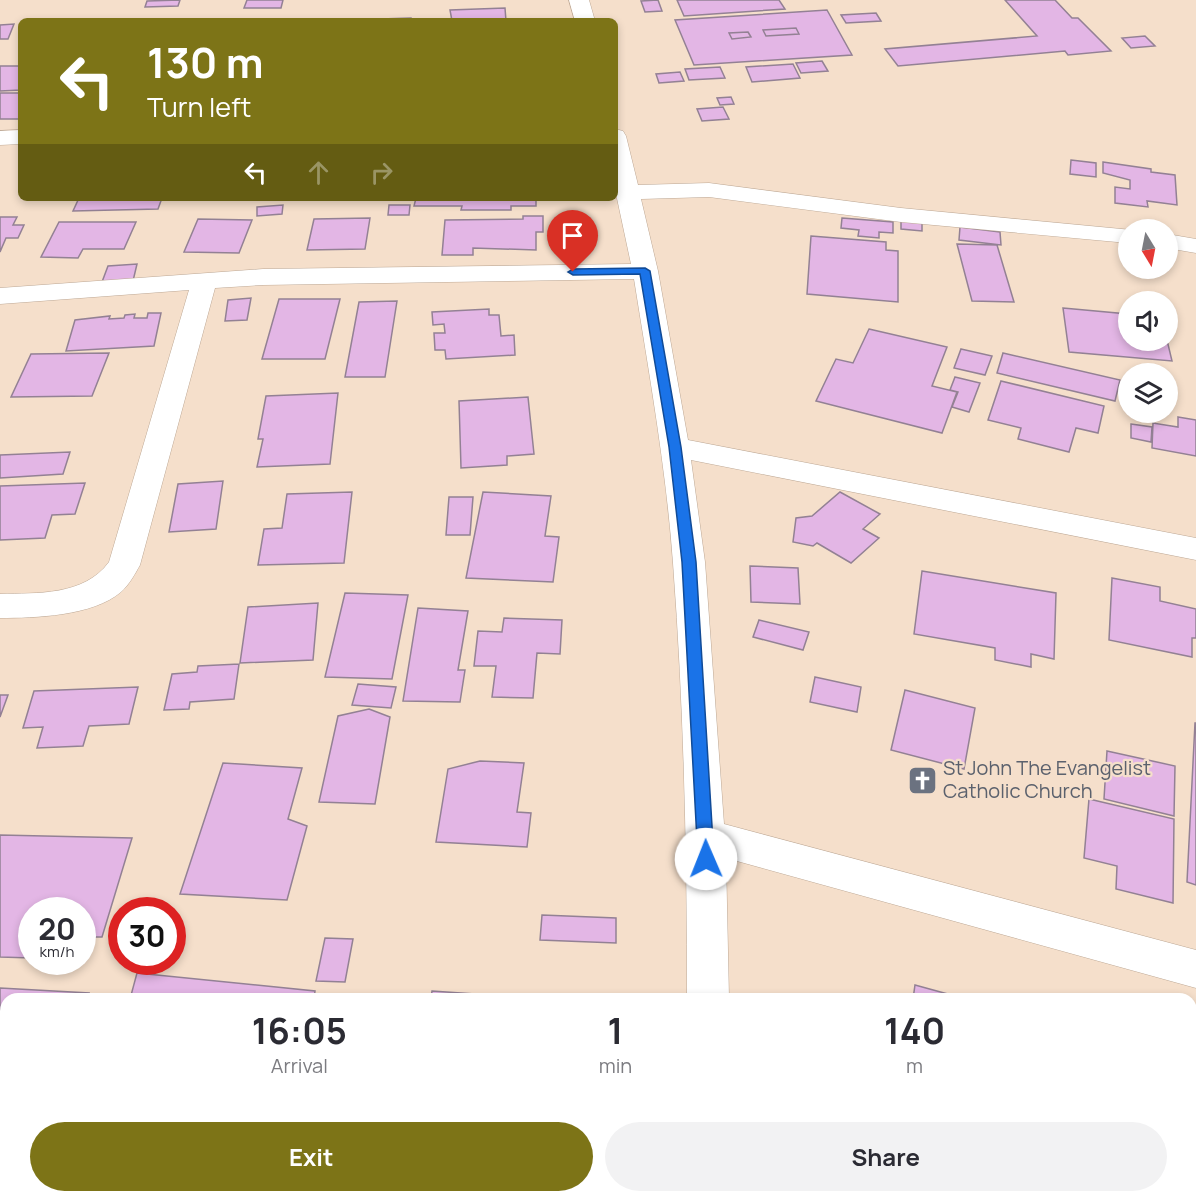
<!DOCTYPE html>
<html lang="en">
<head>
<meta charset="utf-8">
<style>
	:root { --surface:#fff; --page:#f2f2f3; --text:#2b2b33; --muted:#7c7c81; --accent:#7d7417 }
	body { margin:0; font-family:Manrope,sans-serif; background:var(--page); color:var(--text); height:100vh; display:flex; flex-direction:column; font-size:22px; white-space:nowrap }
	* { box-sizing:border-box; margin:0 }
	p { font-size:20px; color:var(--muted) }
	.icon { flex:none; width:33px; height:33px; fill:none; stroke:currentColor; stroke-width:2; stroke-linecap:round; stroke-linejoin:round }
	.map { position:relative; flex:1; overflow:hidden }
	.side { position:absolute; left:0px; top:993px; width:1197px; height:210px; display:flex; flex-direction:column; background:var(--surface); border-radius:18px 18px 0 0; box-shadow:0 3px 9px #0003 }
	.side>* { flex:none }
	.guide { position:absolute; left:18px; top:18px; width:600px; height:183px; border-radius:9px; box-shadow:0 3px 9px #0003; background:#7d7417; color:#fff; overflow:hidden }
	.needle { width:39px; rotate:170deg }
	.tools { position:absolute; left:1118px; top:219px; display:grid; gap:12px }
	.tools a { display:grid; place-items:center; width:60px; height:60px; border-radius:50%; background:var(--surface); box-shadow:0 3px 9px #0003; font-size:30px }
	.speed { position:absolute; left:18px; top:897px; display:flex; gap:12px; font-size:30px; font-weight:700; text-align:center }
	.speed>* { display:grid; place-content:center; width:78px; height:78px; border-radius:50%; background:var(--surface); box-shadow:0 3px 9px #0003; line-height:1 }
	.speed small { font-size:15px; font-weight:400 }
	.speed .limit { border:9px solid #d22; background:#fff; color:#111 }
	.pin { position:absolute; display:grid; place-items:center; width:51px; height:51px; color:#fff; margin:-62px -26px; border-radius:50% 50% 50% 0; rotate:-45deg; box-shadow:0 0 6px #0007 }
	.pin .icon { rotate:45deg }
	.me { position:absolute; width:66px; margin:-33px; rotate:359deg; stroke-linejoin:round; filter:drop-shadow(0 0 4px #0008) }
	.turn { display:flex; align-items:center; gap:21px; height:126px; padding:0 30px; font-size:27px }
	.turn .icon { width:78px; height:78px; stroke-width:2.5 }
	.turn b { display:block; font-size:42px; line-height:51px }
	.lanes { display:flex; align-items:center; height:57px; padding:0 30px; background:#0003; justify-content:center; gap:30px; direction:ltr }
	.lanes .off { opacity:.35 }
	.eta { display:flex; justify-content:space-evenly; align-items:center; height:102px; text-align:center }
	.eta b { font-size:36px; font-weight:700; line-height:42px }
	.action { display:flex; gap:12px; margin-top:auto; padding:12px 30px }
	.action a { flex:1; height:69px; border-radius:36px; background:var(--accent); color:#fff; font-size:24px; font-weight:700; line-height:69px; text-align:center }
	.action a+a { background:var(--page); color:var(--text) }
	.map>svg:first-child { display:block }
	.building { fill:#e3b6e5; stroke:#938194; stroke-width:1.5; fill-rule:evenodd }
	.lines { fill:none; stroke-linecap:round; stroke-linejoin:round }
	.minor-casing { stroke:#bda895; stroke-width:1 }
	.minor { fill:#fff; fill-rule:evenodd }
	.route { fill:#1a73e8; stroke:#114b97; stroke-width:1.5 }
	.labels { text-anchor:middle; stroke-width:4.5; stroke-linejoin:round; paint-order:stroke }
	.worship-label { font-size:20px; fill:#5b616d; stroke:#f5dfcb; text-anchor:start }
</style>
</head>
<body>
<div class="map">
<svg width="1196" height="1203" viewBox="0 0 1196 1203">
	<rect width="100%" height="100%" fill="#f5dfcb"/>
	<path class="building" d="M 180,0 L 178,6 L 145,7 L 147,1 Z
		M 247,0 L 283,0 L 281,8 L 244,8 Z
		M 658,0 L 662,11 L 645,12 L 641,1 Z
		M 677,0 L 779,0 L 785,9 L 684,16 Z
		M 1005,0 L 1055,0 L 1072,18 L 1078,18 L 1111,51 L 1068,55 L 1065,51 L 898,66 L 885,49 L 1037,36 Z
		M 505,8 L 506,21 L 452,21 L 450,10 Z
		M 827,10 L 852,55 L 694,65 L 675,20 ZM 796,28 L 799,34 L 766,36 L 763,30 ZM 748,32 L 751,37 L 732,39 L 729,33 Z
		M 876,13 L 881,21 L 846,23 L 841,15 Z
		M 411,18 L 411,21 L 349,21 L 349,20 Z
		M 14,24 L 8,39 L 0,39 L 0,25 Z
		M 796,28 L 799,34 L 766,36 L 763,30 Z
		M 748,32 L 751,37 L 732,39 L 729,33 Z
		M 1145,36 L 1155,46 L 1131,48 L 1122,38 Z
		M 822,61 L 828,71 L 801,73 L 796,63 Z
		M 793,64 L 800,78 L 752,82 L 746,67 Z
		M 0,66 L 21,66 L 21,90 L 0,91 Z
		M 720,67 L 725,78 L 689,80 L 685,69 Z
		M 680,72 L 684,81 L 659,83 L 656,74 Z
		M 0,93 L 21,93 L 21,119 L 0,119 Z
		M 731,97 L 734,104 L 720,105 L 717,98 Z
		M 723,107 L 729,119 L 702,121 L 697,109 Z
		M 1071,160 L 1096,163 L 1096,177 L 1070,174 Z
		M 1103,162 L 1151,169 L 1151,172 L 1175,175 L 1177,205 L 1147,201 L 1148,207 L 1115,203 L 1115,187 L 1130,189 L 1130,180 L 1103,173 Z
		M 79,198 L 162,198 L 158,209 L 73,211 Z
		M 416,198 L 536,198 L 536,206 L 511,206 L 511,210 L 461,210 L 462,206 L 414,206 Z
		M 283,205 L 282,214 L 257,216 L 257,207 Z
		M 389,205 L 410,205 L 409,215 L 388,215 Z
		M 523,216 L 543,216 L 543,232 L 536,232 L 536,250 L 473,248 L 473,255 L 442,255 L 445,220 L 523,219 Z
		M 0,217 L 17,217 L 13,225 L 24,225 L 18,238 L 6,238 L 0,252 Z
		M 370,218 L 365,249 L 307,250 L 314,219 Z
		M 842,218 L 893,222 L 893,233 L 879,232 L 879,238 L 858,236 L 859,230 L 841,228 Z
		M 198,219 L 252,220 L 239,253 L 184,252 Z
		M 901,221 L 922,223 L 922,231 L 901,229 Z
		M 59,222 L 136,222 L 124,249 L 83,249 L 78,258 L 41,257 Z
		M 960,227 L 1000,232 L 1001,245 L 959,240 Z
		M 811,236 L 886,242 L 886,250 L 898,251 L 898,302 L 807,294 Z
		M 957,244 L 997,245 L 1014,302 L 972,301 Z
		M 137,264 L 133,281 L 102,282 L 108,266 Z
		M 251,298 L 247,320 L 225,321 L 228,300 Z
		M 279,299 L 340,299 L 325,359 L 262,359 Z
		M 397,301 L 385,377 L 345,377 L 359,302 Z
		M 1063,308 L 1128,314 L 1128,340 L 1167,340 L 1172,361 L 1069,352 Z
		M 489,309 L 489,315 L 499,315 L 501,336 L 514,335 L 515,355 L 446,359 L 445,350 L 435,350 L 434,333 L 445,333 L 444,324 L 433,325 L 432,312 Z
		M 148,313 L 161,313 L 154,346 L 66,351 L 75,320 L 110,316 L 109,319 L 124,318 L 125,315 L 135,314 L 134,318 L 147,318 Z
		M 869,329 L 947,347 L 932,386 L 957,392 L 942,433 L 816,401 L 836,359 L 853,363 Z
		M 961,349 L 992,356 L 985,375 L 954,368 Z
		M 109,353 L 92,396 L 11,397 L 31,354 Z
		M 1003,353 L 1120,380 L 1115,401 L 997,373 Z
		M 955,377 L 980,383 L 969,412 L 952,407 L 958,392 L 950,390 Z
		M 1001,381 L 1104,406 L 1098,433 L 1076,428 L 1069,452 L 1018,439 L 1021,428 L 988,420 Z
		M 338,393 L 330,464 L 257,467 L 263,439 L 258,439 L 266,396 Z
		M 528,397 L 534,454 L 507,456 L 507,465 L 461,468 L 459,401 Z
		M 1178,417 L 1196,420 L 1196,456 L 1152,448 L 1153,423 L 1178,427 Z
		M 1131,424 L 1152,427 L 1151,442 L 1131,438 Z
		M 70,452 L 63,474 L 0,478 L 0,455 Z
		M 223,481 L 216,529 L 169,532 L 178,484 Z
		M 85,483 L 75,514 L 52,515 L 45,538 L 0,540 L 0,486 Z
		M 352,492 L 344,563 L 258,565 L 264,529 L 282,528 L 287,494 Z
		M 483,492 L 551,496 L 545,536 L 559,537 L 553,582 L 466,578 Z
		M 840,492 L 880,514 L 863,529 L 879,538 L 851,563 L 817,543 L 813,546 L 793,542 L 796,518 L 812,516 Z
		M 449,497 L 473,497 L 470,535 L 446,535 Z
		M 750,566 L 798,568 L 800,604 L 751,602 Z
		M 922,571 L 1056,593 L 1054,659 L 1031,654 L 1031,667 L 995,660 L 995,648 L 914,634 Z
		M 1112,578 L 1160,587 L 1160,601 L 1196,609 L 1196,638 L 1192,638 L 1192,657 L 1109,640 Z
		M 345,593 L 408,595 L 392,679 L 325,677 Z
		M 318,603 L 313,660 L 240,663 L 248,607 Z
		M 418,608 L 468,611 L 458,670 L 465,670 L 460,702 L 403,701 Z
		M 504,618 L 562,620 L 560,654 L 537,653 L 533,698 L 492,697 L 496,666 L 474,666 L 478,631 L 502,632 Z
		M 759,620 L 809,632 L 803,650 L 753,637 Z
		M 239,664 L 234,699 L 190,702 L 189,709 L 164,710 L 172,674 L 197,672 L 198,666 Z
		M 815,677 L 861,687 L 857,712 L 810,702 Z
		M 358,684 L 396,687 L 391,708 L 352,705 Z
		M 138,687 L 129,724 L 89,726 L 83,746 L 37,748 L 43,727 L 23,728 L 34,691 Z
		M 905,690 L 975,708 L 964,769 L 891,750 Z
		M 0,695 L 8,695 L 0,717 Z
		M 369,709 L 390,717 L 375,804 L 319,802 L 338,716 Z
		M 1195,723 L 1196,723 L 1196,885 L 1187,882 Z
		M 1107,751 L 1175,766 L 1174,816 L 1104,799 Z
		M 480,761 L 524,763 L 517,812 L 531,813 L 527,847 L 436,842 L 448,769 Z
		M 223,763 L 302,768 L 288,819 L 307,826 L 287,900 L 180,894 Z
		M 1089,799 L 1174,819 L 1173,903 L 1116,889 L 1117,866 L 1084,858 Z
		M 0,835 L 132,838 L 102,937 L 82,937 L 82,910 L 32,910 L 32,958 L 0,957 Z
		M 542,915 L 616,918 L 616,943 L 540,940 Z
		M 325,938 L 353,939 L 345,982 L 316,981 Z
		M 137,973 L 315,991 L 314,999 L 130,999 Z
		M 915,985 L 966,999 L 913,999 Z
		M 0,988 L 89,993 L 87,999 L 6,999 L 6,1071 L 0,1070 Z
		M 432,991 L 489,995 L 488,999 L 431,999 Z
		M 1191,1067 L 1196,1069 L 1196,1203 L 1165,1203 L 1149,1197 L 1191,1197 Z"/>
	<g class="lines">
		<defs>
			<path id="minor" d="M 569,0 L 589,0 L 595,21 L 575,21 Z
				M 615,129 L 623,131 L 626,136 L 638,185 L 709,183 L 901,208 L 1132,230 L 1128,230 L 1128,243 L 901,222 L 709,197 L 641,199 L 658,271 L 688,440 L 1196,538 L 1196,560 L 691,460 L 705,562 L 724,824 L 1196,950 L 1196,988 L 726,858 L 729,999 L 687,999 C 687,854 684,708 673,563 C 666,467 649,373 634,279 L 263,285 L 215,288 L 140,565 C 135,574 129,585 121,592 C 93,616 35,618 0,618 L 0,594 C 37,593 84,596 109,562 L 189,290 L 0,304 L 0,288 L 263,269 L 631,264 L 615,189 Z
				M 21,130 L 21,144 L 0,145 L 0,131 Z
				M 1167,234 L 1196,239 L 1196,253 L 1167,248 Z
				M 688,1197 L 734,1197 L 734,1203 L 688,1203 Z"/>
		</defs>
		<use href="#minor" class="minor-casing"/>
		<use href="#minor" class="minor"/>
	</g>
	<path class="route" d="M 645,268 L 650,271 L 681,447 L 696,562 L 714,859 L 712,864 L 706,866 L 700,864 L 698,859 L 682,562 L 669,447 L 640,274 L 573,275 L 568,272 L 573,269 Z"/>
	<defs>
		<symbol id="church-square" viewBox="-11 -11 22 22"><rect x="-9" y="-9" width="18" height="18" rx="4" fill="#6b7280" stroke="#f5dfcb"/><path d="M-1.2-6h2.4v3.5h3.3v2.4h-3.3V6h-2.4V-.1h-3.3v-2.4h3.3Z" fill="#fff"/></symbol>
	</defs>
	<g fill-rule="evenodd">
		<use href="#church-square" x="906" y="764" width="33" height="33"/>
	</g>
	<g class="labels">
		<g class="worship-label">
			<text x="943" y="775">St John The Evangelist<tspan x="943" dy="23">Catholic Church</tspan></text>
		</g>
	</g>
</svg>
<div class="tools">
<a><svg class="needle" viewBox="-14 -14 28 28"><path d="M0-13l5 13h-10z" fill="#e53935"/><path d="M0 13l5-13h-10z" fill="#7c7c81"/></svg></a>
<a><svg class="icon" aria-label="sound" viewBox="0 0 24 24"><path d="M4 9h4l5-4v14l-5-4H4zM17 9q2 3 0 6"/></svg></a>
<a><svg class="icon" aria-label="layers" viewBox="0 0 24 24"><path d="M12 4l9 5-9 5-9-5zM3 14l9 5 9-5"/></svg></a>
</div>
<div class="speed"><div>20<small>km/h</small></div><div class="limit">30</div></div>
<div class="pin" style="left:573px;top:272px;background:#d93025"><svg class="icon" aria-label="arrive" viewBox="0 0 24 24"><path d="M6 21V4h12l-3 4 3 4H6"/></svg></div>
<svg class="me" style="left:706px;top:859px" viewBox="-20 -20 40 40"><circle r="19" fill="#fff"/><path d="M0-13L10 11 0 6-10 11z" fill="#1a73e8"/></svg>
<div class="guide">
<div class="turn"><svg class="icon" aria-label="left" viewBox="0 0 24 24"><path d="M17 20v-9H6M10 6l-5 5 5 5"/></svg><div><b>130 m</b>Turn left</div></div>
<div class="lanes"><svg class="icon" aria-label="left" viewBox="0 0 24 24"><path d="M17 20v-9H6M10 6l-5 5 5 5"/></svg><svg class="icon off" aria-label="ahead" viewBox="0 0 24 24"><path d="M12 20V5M6 11l6-6 6 6"/></svg><svg class="icon off" aria-label="right" viewBox="0 0 24 24"><path d="M7 20v-9h11M14 6l5 5-5 5"/></svg></div>
</div>
<section class="side">
<div class="eta">
<div><b>16:05</b><p>Arrival</p></div>
<div><b>1</b><p>min</p></div>
<div><b>140</b><p>m</p></div>
</div>
<div class="action"><a>Exit</a><a>Share</a></div>
</section>
</div>
</body>
</html>
